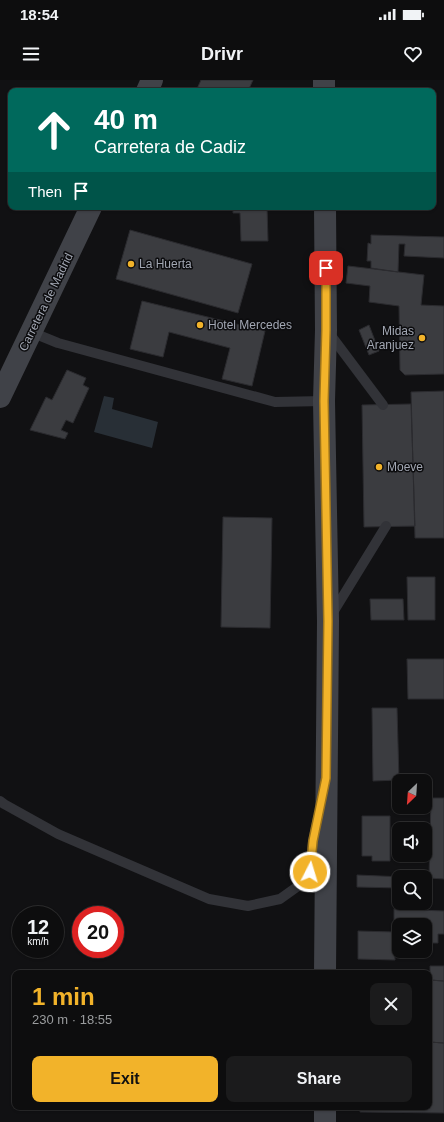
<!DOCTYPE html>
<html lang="en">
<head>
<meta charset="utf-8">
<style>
	:root { --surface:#0d0d0e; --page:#1b1b1c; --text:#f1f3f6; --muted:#9a9c9e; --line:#2d2d2e; --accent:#f2b32a }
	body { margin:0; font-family:Helvetica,sans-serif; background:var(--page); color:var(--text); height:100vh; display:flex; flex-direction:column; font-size:15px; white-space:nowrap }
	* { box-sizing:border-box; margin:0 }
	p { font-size:13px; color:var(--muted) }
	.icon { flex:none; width:22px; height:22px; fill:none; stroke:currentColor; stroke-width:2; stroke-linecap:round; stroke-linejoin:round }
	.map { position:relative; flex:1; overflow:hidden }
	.details { position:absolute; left:12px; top:890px; width:420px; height:140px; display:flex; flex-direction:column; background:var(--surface); border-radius:8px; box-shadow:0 1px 3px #0004,0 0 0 1px var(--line) }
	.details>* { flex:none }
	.guide { position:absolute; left:8px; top:8px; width:428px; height:122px; border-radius:8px; box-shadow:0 1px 3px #0004,0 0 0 1px var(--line); background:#00695c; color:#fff; overflow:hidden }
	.needle { width:26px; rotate:205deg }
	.tools { position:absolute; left:392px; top:694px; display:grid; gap:8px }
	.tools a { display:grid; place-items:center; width:40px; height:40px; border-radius:8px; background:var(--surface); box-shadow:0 1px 3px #0004,0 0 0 1px var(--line); font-size:20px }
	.speed { position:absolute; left:12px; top:826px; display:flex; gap:8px; font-size:20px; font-weight:700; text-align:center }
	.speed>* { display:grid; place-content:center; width:52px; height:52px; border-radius:50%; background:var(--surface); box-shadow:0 1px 3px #0004,0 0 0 1px var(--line); line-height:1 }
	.speed small { font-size:10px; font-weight:400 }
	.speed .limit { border:6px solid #d22; background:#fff; color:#111 }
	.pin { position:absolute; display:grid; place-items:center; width:34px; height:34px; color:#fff; margin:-17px; border-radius:8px; box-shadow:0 2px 6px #0006 }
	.me { position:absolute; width:44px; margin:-22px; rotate:5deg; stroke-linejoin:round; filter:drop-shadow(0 0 3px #0008) }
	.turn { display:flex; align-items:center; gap:14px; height:84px; padding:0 20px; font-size:18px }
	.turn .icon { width:52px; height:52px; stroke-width:2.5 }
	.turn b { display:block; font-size:28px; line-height:34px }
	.then { display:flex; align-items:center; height:38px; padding:0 20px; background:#0003; gap:8px; font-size:15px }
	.round { display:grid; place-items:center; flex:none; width:42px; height:42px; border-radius:8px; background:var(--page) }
	.headline { display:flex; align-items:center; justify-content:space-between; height:68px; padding:0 20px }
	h1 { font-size:24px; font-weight:700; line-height:30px; color:var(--accent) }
	.button { display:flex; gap:8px; margin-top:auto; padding:8px 20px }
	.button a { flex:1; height:46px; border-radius:8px; background:var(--accent); color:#111; font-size:16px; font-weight:700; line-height:46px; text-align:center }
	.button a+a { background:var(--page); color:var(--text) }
	.status { display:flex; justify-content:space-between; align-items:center; height:28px; padding:0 20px; background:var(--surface); direction:ltr }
	.status svg { height:11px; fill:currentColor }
	header { display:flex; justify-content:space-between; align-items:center; height:52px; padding:0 20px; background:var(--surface); font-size:18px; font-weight:700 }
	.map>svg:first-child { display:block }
	.water { fill:#282f36 }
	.building { fill:#3b3c40; stroke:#2b2b2f }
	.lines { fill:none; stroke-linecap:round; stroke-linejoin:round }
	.lane { stroke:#323338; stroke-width:10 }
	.secondary { stroke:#404248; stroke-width:22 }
	.route-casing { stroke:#9d741b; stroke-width:10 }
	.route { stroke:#f2b32a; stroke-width:7 }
	.poi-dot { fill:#f2b32a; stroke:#0c0c0e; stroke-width:1.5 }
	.labels { text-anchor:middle; stroke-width:3; stroke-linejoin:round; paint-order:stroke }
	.poi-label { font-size:12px; fill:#a2a7b3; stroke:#0c0c0e; text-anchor:start }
	.street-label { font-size:12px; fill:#a2a7b3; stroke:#0c0c0e }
</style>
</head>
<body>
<div class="status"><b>18:54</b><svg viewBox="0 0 49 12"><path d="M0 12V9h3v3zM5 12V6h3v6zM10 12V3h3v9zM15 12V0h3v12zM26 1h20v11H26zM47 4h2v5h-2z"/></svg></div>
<header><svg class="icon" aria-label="menu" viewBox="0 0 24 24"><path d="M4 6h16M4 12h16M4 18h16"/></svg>Drivr<svg class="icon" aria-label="heart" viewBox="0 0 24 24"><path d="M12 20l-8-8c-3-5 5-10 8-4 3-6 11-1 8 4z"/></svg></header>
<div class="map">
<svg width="444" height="1042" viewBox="0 0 444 1042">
	<rect width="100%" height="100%" fill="#111113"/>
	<path class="water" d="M 104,316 L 114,318 L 112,329 L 158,342 L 152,368 L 94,352 Z"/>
	<path class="building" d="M 201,0 L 253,0 L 248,11 L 196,11 Z
		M 233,127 L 267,127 L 268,161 L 241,161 L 240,133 L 233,133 Z
		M 130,150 L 252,184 L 238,233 L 116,199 Z
		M 371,155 L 444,157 L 444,178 L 404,176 L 405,164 L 399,164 L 398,192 L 371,188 L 371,181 L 367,181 L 368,163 L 371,164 Z
		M 348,186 L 424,195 L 421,225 L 444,226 L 444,294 L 405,295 L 400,290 L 399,226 L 369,222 L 370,206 L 346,203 Z
		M 142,221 L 265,251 L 252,306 L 222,299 L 230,268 L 169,252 L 163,277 L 130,269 Z
		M 369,245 L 379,271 L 369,275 L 359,250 Z
		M 67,290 L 86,298 L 83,305 L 89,308 L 73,343 L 66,340 L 61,350 L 68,353 L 65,359 L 30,350 L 46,317 L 52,320 Z
		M 444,311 L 444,458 L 415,458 L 411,312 Z
		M 411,324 L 415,446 L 364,447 L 362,325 Z
		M 223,437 L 272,438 L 270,548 L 221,547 Z
		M 407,497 L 435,497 L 435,540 L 408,540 Z
		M 370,519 L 403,519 L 404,540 L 371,540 Z
		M 407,579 L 444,579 L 444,619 L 408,619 Z
		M 372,628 L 397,628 L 399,700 L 373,701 Z
		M 431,718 L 444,718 L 444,799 L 429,798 Z
		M 362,736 L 390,736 L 390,781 L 372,781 L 372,776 L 362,776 Z
		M 357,795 L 404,797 L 399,797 L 399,808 L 357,807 Z
		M 394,829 L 444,831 L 444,854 L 438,854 L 438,863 L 425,863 L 425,845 L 399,845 L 399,852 L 394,852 Z
		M 358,851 L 394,852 L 395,880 L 358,879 Z
		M 430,886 L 444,886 L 444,901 L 430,900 Z
		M 429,900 L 444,901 L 444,963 L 429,962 Z
		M 429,962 L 444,963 L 444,1033 L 360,1032 L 360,1027 L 429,1027 Z"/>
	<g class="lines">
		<path class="lane" d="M 31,252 L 58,263 L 275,322 L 324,321
			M 329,253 L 383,325
			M 332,534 L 386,446
			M 0,721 L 4,724 L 58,754 L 209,819 L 248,826 L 280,819 L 301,804 L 310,792 L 313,761 L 318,738"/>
		<path class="secondary" d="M 324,0 L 324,11
			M 147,11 L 152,0
			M 325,127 L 326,250 L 324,321 L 328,541 L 325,893
			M 0,317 L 91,127
			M 325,1042 L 325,1027"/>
	</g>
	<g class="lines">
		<defs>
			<path id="route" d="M 310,792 L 313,761 L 326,698 L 328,541 L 324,321 L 326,250 L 326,188"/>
		</defs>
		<use href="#route" class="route-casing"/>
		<use href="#route" class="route"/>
	</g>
	<g class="poi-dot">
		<circle cx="131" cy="184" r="4"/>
		<circle cx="200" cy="245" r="4"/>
		<circle cx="422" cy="258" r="4"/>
		<circle cx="379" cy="387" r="4"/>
	</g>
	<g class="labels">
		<g class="poi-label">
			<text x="139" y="188">La Huerta</text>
			<text x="208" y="249">Hotel Mercedes</text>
			<text x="414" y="255" text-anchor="end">Midas<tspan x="414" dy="14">Aranjuez</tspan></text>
			<text x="387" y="391">Moeve</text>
		</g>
		<g class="street-label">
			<text transform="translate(46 222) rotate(-64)" y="4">Carretera de Madrid</text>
		</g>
	</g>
</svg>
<div class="tools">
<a><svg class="needle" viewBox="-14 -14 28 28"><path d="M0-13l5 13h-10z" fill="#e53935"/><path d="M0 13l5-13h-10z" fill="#9a9c9e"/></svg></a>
<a><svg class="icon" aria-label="sound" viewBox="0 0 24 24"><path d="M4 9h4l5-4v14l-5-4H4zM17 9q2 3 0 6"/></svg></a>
<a><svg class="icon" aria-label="search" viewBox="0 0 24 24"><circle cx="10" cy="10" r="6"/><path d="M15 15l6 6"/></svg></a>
<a><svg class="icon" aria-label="layers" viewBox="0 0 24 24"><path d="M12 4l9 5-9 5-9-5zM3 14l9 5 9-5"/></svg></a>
</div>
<div class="speed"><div>12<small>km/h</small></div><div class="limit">20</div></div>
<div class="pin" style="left:326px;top:188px;background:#d93025"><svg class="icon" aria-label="arrive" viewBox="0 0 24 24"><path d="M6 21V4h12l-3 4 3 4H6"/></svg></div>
<svg class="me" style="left:310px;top:792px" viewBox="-20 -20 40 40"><circle r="17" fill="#f2b32a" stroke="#fff" stroke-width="3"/><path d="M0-11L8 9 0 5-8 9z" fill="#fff"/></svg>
<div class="guide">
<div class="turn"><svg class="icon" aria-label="ahead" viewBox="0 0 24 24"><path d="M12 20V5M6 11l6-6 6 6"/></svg><div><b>40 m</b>Carretera de Cadiz</div></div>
<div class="then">Then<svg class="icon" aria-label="arrive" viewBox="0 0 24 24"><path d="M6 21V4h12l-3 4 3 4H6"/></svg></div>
</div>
<section class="details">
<div class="headline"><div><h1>1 min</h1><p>230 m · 18:55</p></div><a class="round"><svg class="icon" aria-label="close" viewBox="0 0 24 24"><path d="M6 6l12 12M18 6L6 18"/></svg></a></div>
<div class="button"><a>Exit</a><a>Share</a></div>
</section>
</div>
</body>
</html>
